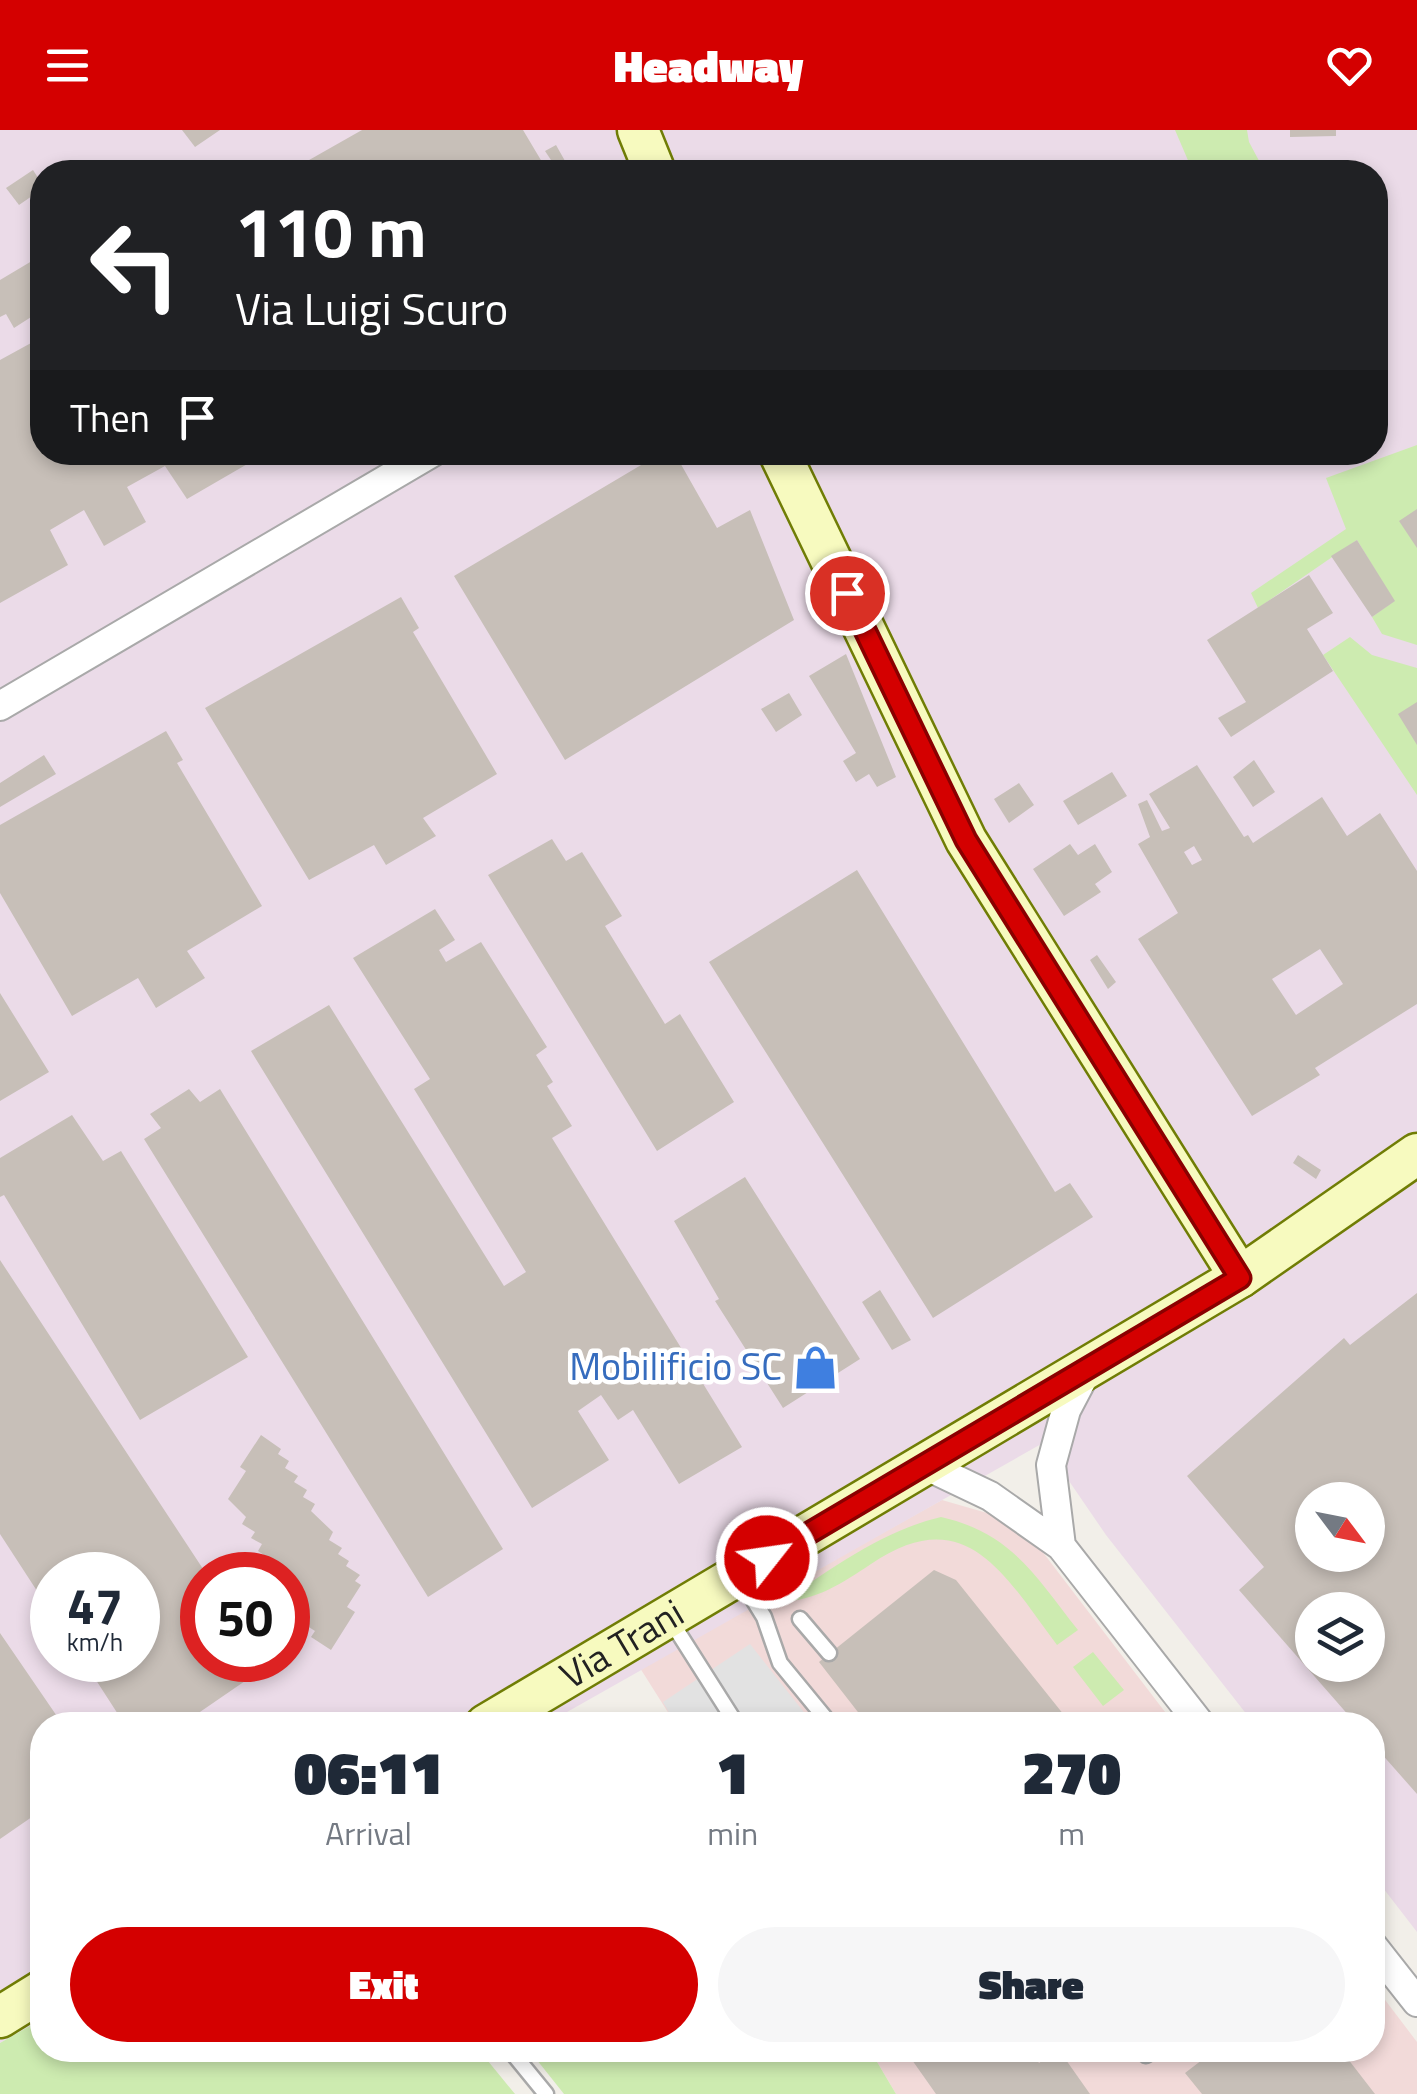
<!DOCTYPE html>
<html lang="en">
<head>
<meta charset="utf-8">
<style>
	:root { --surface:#fff; --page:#f6f6f7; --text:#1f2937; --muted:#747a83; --accent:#d40000 }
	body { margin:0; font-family:"Titillium Web",sans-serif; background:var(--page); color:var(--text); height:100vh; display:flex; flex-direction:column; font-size:38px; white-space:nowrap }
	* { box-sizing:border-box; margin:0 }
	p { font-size:32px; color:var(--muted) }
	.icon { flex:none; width:55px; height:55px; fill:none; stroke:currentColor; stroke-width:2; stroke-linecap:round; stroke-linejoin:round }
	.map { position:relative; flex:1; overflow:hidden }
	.details { position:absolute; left:30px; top:1582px; width:1355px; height:350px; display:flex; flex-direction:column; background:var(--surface); border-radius:40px; box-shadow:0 5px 15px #0003 }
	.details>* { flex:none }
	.top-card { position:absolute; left:30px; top:30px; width:1358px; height:305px; border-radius:40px; box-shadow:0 5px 15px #0003; background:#202124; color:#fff; overflow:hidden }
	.needle { width:65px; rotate:122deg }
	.buttons { position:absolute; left:1295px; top:1352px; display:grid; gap:20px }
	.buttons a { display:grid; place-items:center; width:90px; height:90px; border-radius:50%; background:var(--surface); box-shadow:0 5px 15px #0003; font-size:50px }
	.speed { position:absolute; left:30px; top:1422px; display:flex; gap:20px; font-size:50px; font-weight:700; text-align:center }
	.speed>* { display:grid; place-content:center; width:130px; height:130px; border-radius:50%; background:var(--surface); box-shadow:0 5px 15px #0003; line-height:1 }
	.speed small { font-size:25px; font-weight:400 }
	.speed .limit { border:15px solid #d22; background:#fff; color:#111 }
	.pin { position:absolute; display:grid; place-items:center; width:85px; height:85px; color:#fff; margin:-42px; border:5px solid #fff; border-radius:50%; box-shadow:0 2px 10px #0007 }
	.me { position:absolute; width:110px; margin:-55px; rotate:60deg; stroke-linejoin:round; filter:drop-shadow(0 0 8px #0008) }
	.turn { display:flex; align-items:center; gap:35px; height:210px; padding:0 40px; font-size:45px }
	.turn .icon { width:130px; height:130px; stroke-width:2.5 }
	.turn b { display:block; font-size:70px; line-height:85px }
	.then { display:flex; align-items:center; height:95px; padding:0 40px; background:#0003; gap:20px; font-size:38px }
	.eta { display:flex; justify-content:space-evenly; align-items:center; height:170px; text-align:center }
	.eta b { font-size:60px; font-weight:800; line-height:70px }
	.cta { display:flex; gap:20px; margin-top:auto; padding:20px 40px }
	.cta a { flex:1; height:115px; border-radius:60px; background:var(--accent); color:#fff; font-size:40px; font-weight:800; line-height:115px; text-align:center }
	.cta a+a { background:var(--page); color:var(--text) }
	header { display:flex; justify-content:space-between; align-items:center; height:130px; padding:0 40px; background:var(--accent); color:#fff; font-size:45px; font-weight:800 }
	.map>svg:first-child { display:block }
	.commercial { fill:#f2dad9 }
	.industrial { fill:#ebdbe8; fill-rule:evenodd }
	.grass { fill:#cdebb0 }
	.parking { fill:#e2e2e2 }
	.building { fill:#c7bfb8; fill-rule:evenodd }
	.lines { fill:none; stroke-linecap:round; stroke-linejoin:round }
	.service-casing { stroke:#a9a9a9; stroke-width:19 }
	.minor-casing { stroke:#a9a9a9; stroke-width:32 }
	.secondary-casing { stroke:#707d05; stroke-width:45 }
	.service { stroke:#fff; stroke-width:14 }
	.minor { stroke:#fff; stroke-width:28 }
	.secondary { stroke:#f7fabf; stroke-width:40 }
	.route-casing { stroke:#8a0000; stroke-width:25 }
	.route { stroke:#d40000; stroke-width:18 }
	.labels { text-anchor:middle; stroke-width:9; stroke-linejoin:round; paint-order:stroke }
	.shop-label { font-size:38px; fill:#366cbe; stroke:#fff; text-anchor:end }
	.street-label { font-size:38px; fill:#222; stroke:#fff }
</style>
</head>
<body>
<header><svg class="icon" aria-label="menu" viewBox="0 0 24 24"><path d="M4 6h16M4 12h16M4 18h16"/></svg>Headway<svg class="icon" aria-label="heart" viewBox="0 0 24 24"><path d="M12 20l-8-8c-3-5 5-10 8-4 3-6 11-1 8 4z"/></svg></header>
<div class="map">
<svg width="1417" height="1964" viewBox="0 0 1417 1964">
	<rect width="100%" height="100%" fill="#f2efe9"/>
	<path class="commercial" d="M 942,1370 L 987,1383 L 1035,1412 L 1175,1595 L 676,1595 L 640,1538 Z
		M 1373,1854 L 1417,1912 L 1417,1964 L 896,1964 L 870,1920 L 1372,1920 Z"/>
	<path class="industrial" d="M 0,0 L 1417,0 L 1417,1802 L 1373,1745 L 1372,1595 L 1255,1595 L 1106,1405 L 1043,1313 L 544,1595 L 42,1595 L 42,1889 L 0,1913 ZM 42,42 L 1375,42 L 1375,322 L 42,322 ZM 1312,1370 L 1368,1370 L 1368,1425 L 1312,1425 ZM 52,1445 L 138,1445 L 138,1530 L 52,1530 ZM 202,1445 L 288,1445 L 288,1530 L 202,1530 ZM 1312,1480 L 1368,1480 L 1368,1535 L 1312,1535 Z"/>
	<path class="grass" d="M 1175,0 L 1247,0 L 1249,12 L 1265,42 L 1193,42 Z
		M 1417,315 L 1417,515 L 1382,504 L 1372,487 L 1394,471 L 1357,410 L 1258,478 L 1251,463 L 1346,399 L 1326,348 Z
		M 1350,507 L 1372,525 L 1417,538 L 1417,665 L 1323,525 Z
		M 941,1387 C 1012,1403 1035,1446 1078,1500 L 1057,1515 C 1005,1446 966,1369 871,1434 C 841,1454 817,1470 781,1472 C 832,1439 881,1401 941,1387 Z
		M 1093,1522 L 1124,1560 L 1103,1576 L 1073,1537 Z
		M 42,1889 L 42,1920 L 479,1920 L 515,1964 L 0,1964 L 0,1913 Z
		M 529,1920 L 870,1920 L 896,1964 L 564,1964 Z"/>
	<path class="parking" d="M 750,1514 L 814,1595 L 676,1595 L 663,1572 Z"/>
	<path class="building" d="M 182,0 L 220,0 L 195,17 Z
		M 362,0 L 523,0 L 548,42 L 297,42 L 295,38 Z
		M 1290,0 L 1336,0 L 1336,6 L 1290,7 Z
		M 556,15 L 569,38 L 559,42 L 545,21 Z
		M 33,40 L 42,54 L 42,81 L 32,66 L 19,75 L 6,58 Z
		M 42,125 L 42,180 L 14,198 L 6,184 L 0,187 L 0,150 Z
		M 42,207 L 42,322 L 268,322 L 187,369 L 165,336 L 127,357 L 146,392 L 104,416 L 84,380 L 50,400 L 68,435 L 0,473 L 0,230 Z
		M 663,322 L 674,322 L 717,398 L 750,380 L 794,490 L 565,630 L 454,446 Z
		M 1417,379 L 1417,418 L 1399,391 Z
		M 1357,410 L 1395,471 L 1372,487 L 1331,426 Z
		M 1309,445 L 1333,483 L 1307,499 L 1333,541 L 1231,607 L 1218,588 L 1246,572 L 1207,510 Z
		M 401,467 L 419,498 L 413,502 L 497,644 L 423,688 L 436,706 L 386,735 L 374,715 L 309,750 L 205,578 Z
		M 846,524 L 896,647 L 877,657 L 869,644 L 856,652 L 843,631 L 856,623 L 809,546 Z
		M 789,563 L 802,585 L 776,602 L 761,579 Z
		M 1417,572 L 1417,615 L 1398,584 Z
		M 166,601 L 183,630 L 177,633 L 262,776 L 187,821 L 205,848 L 156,878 L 138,848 L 72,886 L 0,763 L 0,695 Z
		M 44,625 L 56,644 L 0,677 L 0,653 Z
		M 1254,630 L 1275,662 L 1253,677 L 1233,647 Z
		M 1197,635 L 1244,707 L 1248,705 L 1253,713 L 1322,667 L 1347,706 L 1380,683 L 1417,741 L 1417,874 L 1315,938 L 1320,945 L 1252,986 L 1138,809 L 1178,783 L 1138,714 L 1150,707 L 1138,674 L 1147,670 L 1162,701 L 1170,698 L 1149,664 ZM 1194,716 L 1202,730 L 1192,735 L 1184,722 ZM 1320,819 L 1343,854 L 1296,885 L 1272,849 Z
		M 1112,642 L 1127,666 L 1078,695 L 1063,671 Z
		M 1019,653 L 1034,675 L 1009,693 L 994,669 Z
		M 552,709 L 566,731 L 582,722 L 622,786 L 605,796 L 665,894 L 680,884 L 734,972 L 657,1021 L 488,745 Z
		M 1070,714 L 1078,725 L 1095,714 L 1112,742 L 1095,754 L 1101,762 L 1064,786 L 1033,739 Z
		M 857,740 L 1055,1062 L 1070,1053 L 1093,1087 L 933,1188 L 709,832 Z
		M 435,779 L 455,810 L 439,820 L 446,832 L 481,812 L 547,917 L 536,925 L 553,952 L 547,956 L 572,996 L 552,1008 L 742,1317 L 679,1354 L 633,1280 L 618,1290 L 601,1265 L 578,1281 L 609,1330 L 532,1378 L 251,921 L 329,875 L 504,1156 L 526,1142 L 414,959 L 430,949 L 353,828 Z
		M 1097,825 L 1116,852 L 1108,859 L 1090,830 Z
		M 0,863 L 49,942 L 0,971 Z
		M 189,959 L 200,972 L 220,959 L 503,1419 L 428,1467 L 144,1009 L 161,998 L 150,984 Z
		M 72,985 L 103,1031 L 121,1021 L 248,1227 L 140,1290 L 4,1065 L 0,1067 L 0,1028 Z
		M 1298,1025 L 1321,1040 L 1316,1049 L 1293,1033 Z
		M 745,1047 L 860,1229 L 783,1278 L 715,1171 L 719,1169 L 674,1091 Z
		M 0,1130 L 207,1445 L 202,1445 L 202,1530 L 263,1530 L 267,1536 L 181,1595 L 125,1595 L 83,1530 L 138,1530 L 138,1445 L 52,1445 L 52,1484 L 0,1404 Z
		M 880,1160 L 911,1210 L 892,1220 L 862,1172 Z
		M 1417,1163 L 1417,1664 L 1372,1613 L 1372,1595 L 1357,1595 L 1239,1460 L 1264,1437 L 1187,1346 L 1344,1208 L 1350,1215 ZM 1312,1370 L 1368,1370 L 1368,1425 L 1312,1425 ZM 1312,1480 L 1368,1480 L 1368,1535 L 1312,1535 Z
		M 261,1305 L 281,1319 L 278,1324 L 289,1331 L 285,1338 L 298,1346 L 294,1352 L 307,1360 L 303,1367 L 315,1374 L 311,1381 L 333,1402 L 329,1410 L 342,1418 L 338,1424 L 349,1431 L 346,1436 L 360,1445 L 355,1451 L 361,1455 L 347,1477 L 355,1482 L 331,1520 L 311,1507 L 315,1501 L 301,1492 L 306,1485 L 293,1478 L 297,1472 L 288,1466 L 288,1445 L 279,1445 L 267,1435 L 271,1430 L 258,1421 L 262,1414 L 251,1408 L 255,1402 L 242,1394 L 246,1387 L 228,1369 L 246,1341 L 240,1337 Z
		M 934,1440 L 956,1450 L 1072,1595 L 868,1595 L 819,1532 Z
		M 0,1503 L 63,1595 L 42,1595 L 42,1680 L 0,1709 Z
		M 905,1920 L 1030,1920 L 1039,1933 L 1059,1920 L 1090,1964 L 936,1964 Z
		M 1215,1920 L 1341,1920 L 1375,1964 L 1202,1964 L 1185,1943 Z"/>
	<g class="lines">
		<defs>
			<path id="service" d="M 740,1448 L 764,1487 L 780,1533 L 831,1595
				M 669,1488 L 737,1595
				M 800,1489 L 829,1523
				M 510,1920 L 546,1964
				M 1141,1920 L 1146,1925 L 1153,1920"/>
			<path id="minor" d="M 0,576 L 433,322
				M 927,1336 L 990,1366 L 1061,1416 L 1201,1595
				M 1061,1416 L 1051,1335 L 1066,1280 L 1087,1240
				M 1372,1815 L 1417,1872"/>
			<g id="secondary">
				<path d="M 638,0 L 655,42"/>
				<path d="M 779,322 L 966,710 L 1240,1147"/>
				<path id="s1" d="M 486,1595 L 1240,1147 L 1417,1024"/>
				<path d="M 0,1887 L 42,1861"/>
			</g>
		</defs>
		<use href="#service" class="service-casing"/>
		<use href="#minor" class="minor-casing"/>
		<use href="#secondary" class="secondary-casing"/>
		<use href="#service" class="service"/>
		<use href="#minor" class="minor"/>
		<use href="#secondary" class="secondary"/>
	</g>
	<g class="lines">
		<defs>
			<path id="route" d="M 767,1428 L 1240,1148 L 966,710 L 847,463"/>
		</defs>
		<use href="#route" class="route-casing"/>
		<use href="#route" class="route"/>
	</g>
	<defs>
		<symbol id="shop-bare" viewBox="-9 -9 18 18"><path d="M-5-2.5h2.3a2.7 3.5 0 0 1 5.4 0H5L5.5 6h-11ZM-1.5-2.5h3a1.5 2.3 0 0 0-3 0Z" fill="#3f7fe0" stroke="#fff" stroke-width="2.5" paint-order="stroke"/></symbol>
	</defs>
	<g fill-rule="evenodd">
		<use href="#shop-bare" x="784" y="1206" width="63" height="63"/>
	</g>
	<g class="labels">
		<g class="shop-label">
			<text x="782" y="1250">Mobilificio SC</text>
		</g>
		<g class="street-label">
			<text dy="13" stroke="none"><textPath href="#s1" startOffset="158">Via Trani</textPath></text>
		</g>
	</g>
</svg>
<div class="buttons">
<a><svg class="needle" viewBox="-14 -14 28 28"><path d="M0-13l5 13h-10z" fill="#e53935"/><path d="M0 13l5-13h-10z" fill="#747a83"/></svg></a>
<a><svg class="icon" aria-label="layers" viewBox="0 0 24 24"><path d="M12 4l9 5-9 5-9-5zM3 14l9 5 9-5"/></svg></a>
</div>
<div class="speed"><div>47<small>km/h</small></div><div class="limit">50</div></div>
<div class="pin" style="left:847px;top:463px;background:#d93025"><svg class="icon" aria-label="arrive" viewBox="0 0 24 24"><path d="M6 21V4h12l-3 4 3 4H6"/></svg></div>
<svg class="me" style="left:767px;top:1428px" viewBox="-20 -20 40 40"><circle r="17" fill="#d40000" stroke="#fff" stroke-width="3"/><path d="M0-11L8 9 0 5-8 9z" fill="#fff"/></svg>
<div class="top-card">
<div class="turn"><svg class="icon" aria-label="left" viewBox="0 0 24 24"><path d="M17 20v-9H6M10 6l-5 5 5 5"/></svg><div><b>110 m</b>Via Luigi Scuro</div></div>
<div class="then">Then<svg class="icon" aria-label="arrive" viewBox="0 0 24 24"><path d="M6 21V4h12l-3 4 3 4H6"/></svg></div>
</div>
<section class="details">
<div class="eta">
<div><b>06:11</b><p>Arrival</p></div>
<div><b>1</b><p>min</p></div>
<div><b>270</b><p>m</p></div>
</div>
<div class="cta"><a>Exit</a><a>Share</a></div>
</section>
</div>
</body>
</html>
